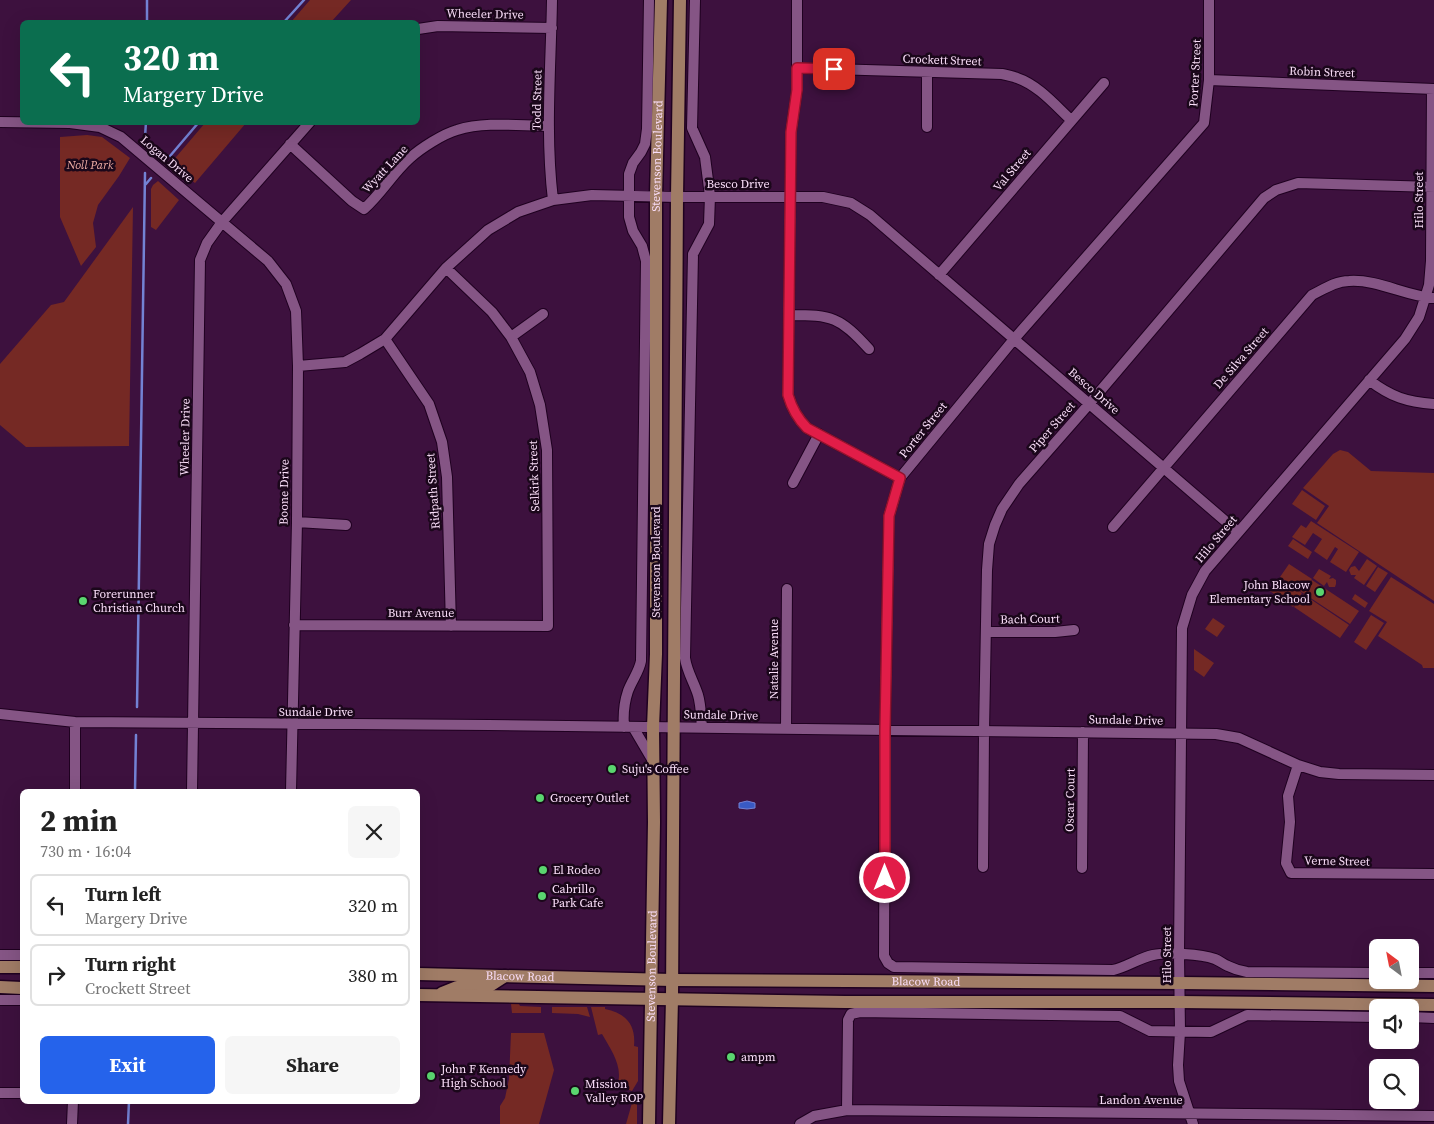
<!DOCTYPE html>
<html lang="en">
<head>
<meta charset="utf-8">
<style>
	:root { --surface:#fff; --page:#f6f6f6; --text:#222; --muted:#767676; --line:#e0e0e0; --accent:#2563eb }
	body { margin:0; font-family:"Source Serif 4",serif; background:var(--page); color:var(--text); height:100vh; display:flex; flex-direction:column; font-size:19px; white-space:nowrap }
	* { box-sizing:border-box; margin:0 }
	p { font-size:16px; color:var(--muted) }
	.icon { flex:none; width:28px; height:28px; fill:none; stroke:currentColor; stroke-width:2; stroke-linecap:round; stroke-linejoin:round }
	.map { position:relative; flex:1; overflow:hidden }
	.side { position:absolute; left:20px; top:789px; width:400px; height:315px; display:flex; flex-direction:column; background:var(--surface); border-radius:8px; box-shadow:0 5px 20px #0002 }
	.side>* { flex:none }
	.guide { position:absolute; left:20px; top:20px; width:400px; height:105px; border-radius:8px; box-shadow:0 5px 20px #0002; background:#0b6e4f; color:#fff; overflow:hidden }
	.needle { width:32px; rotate:328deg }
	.buttons { position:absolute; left:1369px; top:939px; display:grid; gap:10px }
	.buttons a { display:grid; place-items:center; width:50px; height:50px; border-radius:8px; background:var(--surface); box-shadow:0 5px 20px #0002; font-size:25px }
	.pin { position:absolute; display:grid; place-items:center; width:42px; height:42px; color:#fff; margin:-21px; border-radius:10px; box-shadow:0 2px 8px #0006 }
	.me { position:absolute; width:55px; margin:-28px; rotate:0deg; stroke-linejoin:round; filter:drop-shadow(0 0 4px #0008) }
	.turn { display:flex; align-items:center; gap:18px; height:105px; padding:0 20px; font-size:22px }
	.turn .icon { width:65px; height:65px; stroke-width:2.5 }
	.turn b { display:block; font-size:35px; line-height:42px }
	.round { display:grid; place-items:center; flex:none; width:52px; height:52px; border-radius:8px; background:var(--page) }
	.summary { display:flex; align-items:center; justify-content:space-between; height:85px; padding:0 20px }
	h1 { font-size:30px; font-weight:700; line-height:38px }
	.cta { display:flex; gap:10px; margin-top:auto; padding:10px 20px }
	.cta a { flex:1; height:58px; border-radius:8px; background:var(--accent); color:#fff; font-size:20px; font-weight:700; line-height:58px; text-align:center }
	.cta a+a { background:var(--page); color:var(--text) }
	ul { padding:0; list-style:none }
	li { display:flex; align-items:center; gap:15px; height:62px; margin:0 10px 8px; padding:0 10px; border:2px solid var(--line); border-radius:8px }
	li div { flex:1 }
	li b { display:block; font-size:19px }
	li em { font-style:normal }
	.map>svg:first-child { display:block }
	.green { fill:#752924 }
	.water { fill:#395ac4; stroke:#7382d4 }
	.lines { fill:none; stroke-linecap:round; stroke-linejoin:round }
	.stream { stroke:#7382d4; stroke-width:2.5 }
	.minor-casing { stroke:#1f0120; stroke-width:12 }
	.major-casing { stroke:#1f0120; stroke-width:15 }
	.minor { stroke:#855585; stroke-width:10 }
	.major { stroke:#a07c66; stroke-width:12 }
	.route-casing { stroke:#92132f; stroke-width:12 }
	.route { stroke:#e11d48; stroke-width:9 }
	.poi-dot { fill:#5ad56f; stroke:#1a071a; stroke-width:2 }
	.labels { text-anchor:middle; stroke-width:5; stroke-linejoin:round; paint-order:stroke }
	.street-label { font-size:12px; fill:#fadef9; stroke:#1a071a }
	.park-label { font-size:12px; font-style:italic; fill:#efaca4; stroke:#1a071a }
	.poi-label { font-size:12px; fill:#fadef9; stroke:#1a071a; text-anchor:start }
</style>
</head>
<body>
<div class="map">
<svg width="1434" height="1124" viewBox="0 0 1434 1124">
	<rect width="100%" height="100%" fill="#3d113e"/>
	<path class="green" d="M 310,0 L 351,0 L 331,22 L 291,22 Z
		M 205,123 L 246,123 L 195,183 L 171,163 Z
		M 87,135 L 102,137 L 130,158 L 119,176 L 98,205 L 93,223 L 96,247 L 81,266 L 60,217 L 60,137 Z
		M 158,181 L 179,200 L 156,230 L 151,227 L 151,189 L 153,185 Z
		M 133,207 L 129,446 L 26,447 L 0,425 L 0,364 L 51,305 L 64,302 Z
		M 1340,450 L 1348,452 L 1371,471 L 1434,473 L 1434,601 L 1317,523 L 1329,506 L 1303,488 L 1333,454 Z
		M 1302,490 L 1325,506 L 1316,520 L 1292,504 Z
		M 1311,521 L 1359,552 L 1346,572 L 1330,562 L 1338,549 L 1335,547 L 1327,560 L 1314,551 L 1322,539 L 1313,533 L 1305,545 L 1292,537 L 1301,525 L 1306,528 Z
		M 1293,539 L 1312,552 L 1308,559 L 1288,546 Z
		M 1367,559 L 1377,566 L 1364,585 L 1354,578 L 1356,575 L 1351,575 L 1349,570 L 1351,567 L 1355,566 L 1359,571 Z
		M 1289,564 L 1312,579 L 1303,593 L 1280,577 Z
		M 1378,567 L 1388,573 L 1375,592 L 1366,586 Z
		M 1319,569 L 1331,576 L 1329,579 L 1333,578 L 1336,580 L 1336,584 L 1335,587 L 1329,587 L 1327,582 L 1324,586 L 1313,578 Z
		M 1391,577 L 1434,604 L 1434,668 L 1423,668 L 1422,665 L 1378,636 L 1387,622 L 1369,611 Z
		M 1279,578 L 1302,593 L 1293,607 L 1270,591 Z
		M 1312,580 L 1359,611 L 1350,624 L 1303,593 Z
		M 1303,594 L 1349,625 L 1340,638 L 1294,607 Z
		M 1355,594 L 1368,603 L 1365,608 L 1352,599 Z
		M 1371,615 L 1384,623 L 1366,650 L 1354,642 Z
		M 1213,618 L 1225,626 L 1217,637 L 1205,629 Z
		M 1194,649 L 1214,663 L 1204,677 L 1194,670 Z
		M 511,1004 L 519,1004 L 520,1006 L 541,1007 L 541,1013 L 512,1013 Z
		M 552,1007 L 587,1007 L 590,1017 L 578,1014 L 552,1013 Z
		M 591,1007 L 605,1007 L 605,1009 C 626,1013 636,1025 634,1046 L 638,1047 L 638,1081 L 632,1091 L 617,1086 C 624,1067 611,1050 602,1034 L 598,1035 Z
		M 511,1033 L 544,1033 L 554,1070 L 539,1124 L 500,1124 L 500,1106 L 505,1098 L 509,1079 Z
		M 634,1094 L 637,1096 L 637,1124 L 626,1124 L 632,1103 L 630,1102 Z"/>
	<path class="water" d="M 747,801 L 755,803 L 755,808 L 747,809 L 739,808 L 739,803 Z"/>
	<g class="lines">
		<path class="stream" d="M 147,22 L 147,0
			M 284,22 L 304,0
			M 145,137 L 146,122
			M 170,156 L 199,122
			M 146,184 L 151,178
			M 137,707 L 145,173
			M 135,791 L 136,735
			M 128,1124 L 129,1101"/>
		<defs>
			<path id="minor" d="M 552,0 C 551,66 545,133 553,200
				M 695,0 L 692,128 L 705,157 L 710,196 L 709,224 L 693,254 L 685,658 C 687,672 694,682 698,695 C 701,705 701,717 702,727
				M 797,0 L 797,90 L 791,132 L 788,395 C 792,409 797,418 807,428 L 900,478
				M 1209,0 L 1209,80 L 1204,123 L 1015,338 L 900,478 L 889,516 L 885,730 L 884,956 L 888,963 L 894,967 L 1113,970 C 1127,967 1139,958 1153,955 C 1167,952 1201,954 1215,959 C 1220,961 1223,964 1228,966 C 1234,969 1241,971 1247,972 L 1378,973
				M 418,29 L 438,26 L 552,28
				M 797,68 L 1002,74 C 1007,75 1012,76 1017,78 C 1038,85 1055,105 1071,120
				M 1209,80 L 1434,89
				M 0,122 L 70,123 L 100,127 L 121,137 L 268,261 L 286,284 L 296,311 L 298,366 L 297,522 L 291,791
				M 927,127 L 927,72
				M 290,144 L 352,201 L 364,209 C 381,194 393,173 410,158 C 421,148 443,134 457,130 C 486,121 519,126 549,126
				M 939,275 L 1104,83
				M 790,315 C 832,315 840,317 869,349
				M 511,337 L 543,314
				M 385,339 L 429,404 L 442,442 L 447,477 L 451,626
				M 298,366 L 345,362 L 360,354 L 385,339 L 446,268 L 488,230 L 518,212 L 553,200 L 592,195 L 677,197 L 823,197 L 851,203 L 870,215 L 1238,532
				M 1369,380 C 1391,397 1407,402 1434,404
				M 793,483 L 819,434
				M 297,522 L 346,525
				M 1113,527 L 1312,295 C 1324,289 1336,281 1349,281 C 1378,279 1405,296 1434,298
				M 294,625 L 548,626 L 547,450 L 540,405 L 530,372 L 511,337 L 492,312 L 446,268
				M 986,632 L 1055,632 L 1074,630
				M 0,714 L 75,722 L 488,725 L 1216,734 L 1239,738 L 1298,765 L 1320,772 L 1339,774 L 1434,775
				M 75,722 L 75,791
				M 624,727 C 623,715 624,703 628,691 C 632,680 639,672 641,661 L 646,261 L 642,246 L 633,231 L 629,217 L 629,174 L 633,163 L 641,152 L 645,144 L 647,129 L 649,0
				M 633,727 L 653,761
				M 786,729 L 787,589
				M 1298,765 L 1288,796 L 1290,822 L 1286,863 L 1291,873 L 1434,874
				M 192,791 L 200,260 L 207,243 L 222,222 L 310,122
				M 983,867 L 984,731 L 987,570 L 989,544 L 995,525 L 1002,509 L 1019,484 L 1090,403 L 1264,198 L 1276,190 L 1298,183 L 1434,187
				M 1082,868 L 1083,732
				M 0,955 L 22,955
				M 1410,973 L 1434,973
				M 0,1000 L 22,1000
				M 1410,1017 L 1434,1018
				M 0,1093 L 22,1093
				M 847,1110 L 848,1020 L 851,1014 L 860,1012 L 1120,1016 L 1150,1031 L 1211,1032 L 1247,1015 L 1378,1017
				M 72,1124 L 73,1101
				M 800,1124 L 814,1116 L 847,1110 L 1434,1116
				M 1193,1124 L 1179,1081 L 1178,1065 L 1180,1032 L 1179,954 L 1182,628 L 1192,595 L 1205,571 L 1405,339 L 1419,317 L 1425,298 L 1429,285 L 1431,261 L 1432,89"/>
			<g id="major">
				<path d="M 0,967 L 22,967"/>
				<path id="s1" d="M 418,974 L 672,980 L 1180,983 L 1434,986"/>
				<path d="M 0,987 L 22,988"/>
				<path d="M 442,993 L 457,987 L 488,987 L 505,976"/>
				<path d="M 418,995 L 845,1002 L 1180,1002 L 1434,1005"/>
				<path id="s2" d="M 649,1124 L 654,822 L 653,727 L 656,654 L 656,196 L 661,0"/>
				<path d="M 669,1124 L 672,999 L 677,197 L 680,0"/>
			</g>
		</defs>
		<use href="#minor" class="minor-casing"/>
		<use href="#major" class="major-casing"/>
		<use href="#minor" class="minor"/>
		<use href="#major" class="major"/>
	</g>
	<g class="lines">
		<defs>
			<path id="route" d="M 834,69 L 797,68 L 797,90 L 791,132 L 788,395 C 792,409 797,418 807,428 L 900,478 L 889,516 L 885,730 L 885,878"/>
		</defs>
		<use href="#route" class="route-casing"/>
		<use href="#route" class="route"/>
	</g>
	<g class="poi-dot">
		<circle cx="1320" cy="592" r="5"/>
		<circle cx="83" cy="601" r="5"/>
		<circle cx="612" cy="769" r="5"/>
		<circle cx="540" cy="798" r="5"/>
		<circle cx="543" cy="870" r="5"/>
		<circle cx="542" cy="896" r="5"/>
		<circle cx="731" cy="1057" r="5"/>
		<circle cx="431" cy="1076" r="5"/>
		<circle cx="575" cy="1091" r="5"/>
	</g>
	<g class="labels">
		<g class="street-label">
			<text transform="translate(485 14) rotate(1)" y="4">Wheeler Drive</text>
			<text transform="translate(942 60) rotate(2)" y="4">Crockett Street</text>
			<text transform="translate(1322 72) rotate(2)" y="4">Robin Street</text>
			<text transform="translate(1195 73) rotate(-87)" y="4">Porter Street</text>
			<text transform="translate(537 100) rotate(-89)" y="4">Todd Street</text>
			<text dy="4" stroke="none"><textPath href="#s2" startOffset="968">Stevenson Boulevard</textPath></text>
			<text transform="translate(167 159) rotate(40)" y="4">Logan Drive</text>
			<text transform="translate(385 169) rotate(-47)" y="4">Wyatt Lane</text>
			<text transform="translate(1012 170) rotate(-50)" y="4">Val Street</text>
			<text x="738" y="188">Besco Drive</text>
			<text transform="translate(1419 200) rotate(-90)" y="4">Hilo Street</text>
			<text transform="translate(1241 358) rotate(-49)" y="4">De Silva Street</text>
			<text transform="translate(1094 391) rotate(41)" y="4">Besco Drive</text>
			<text transform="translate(1052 427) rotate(-49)" y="4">Piper Street</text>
			<text transform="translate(923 430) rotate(-51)" y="4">Porter Street</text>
			<text transform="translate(185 437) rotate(-89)" y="4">Wheeler Drive</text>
			<text transform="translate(534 476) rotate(-92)" y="4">Selkirk Street</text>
			<text transform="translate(433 491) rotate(-94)" y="4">Ridpath Street</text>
			<text transform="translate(284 492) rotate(-89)" y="4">Boone Drive</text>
			<text transform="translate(1216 539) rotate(-50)" y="4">Hilo Street</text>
			<text transform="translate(656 562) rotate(-90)" y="4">Stevenson Boulevard</text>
			<text x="421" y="617">Burr Avenue</text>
			<text transform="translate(1030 619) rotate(-1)" y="4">Bach Court</text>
			<text transform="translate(774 659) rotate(-90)" y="4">Natalie Avenue</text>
			<text x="316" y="716">Sundale Drive</text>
			<text transform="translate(721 715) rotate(1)" y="4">Sundale Drive</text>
			<text transform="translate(1126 720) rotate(1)" y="4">Sundale Drive</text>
			<text transform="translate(1070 800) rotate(-89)" y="4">Oscar Court</text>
			<text transform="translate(1337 861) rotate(1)" y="4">Verne Street</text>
			<text transform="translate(1167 955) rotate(-90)" y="4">Hilo Street</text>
			<text dy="4" stroke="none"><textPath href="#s2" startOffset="158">Stevenson Boulevard</textPath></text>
			<text dy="4" stroke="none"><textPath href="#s1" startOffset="102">Blacow Road</textPath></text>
			<text dy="4" stroke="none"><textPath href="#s1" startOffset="508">Blacow Road</textPath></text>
			<text x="1141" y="1104">Landon Avenue</text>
		</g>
		<g class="park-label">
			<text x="90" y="169">Noll Park</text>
		</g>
		<g class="poi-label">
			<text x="1310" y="589" text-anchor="end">John Blacow<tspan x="1310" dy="14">Elementary School</tspan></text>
			<text x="93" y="598">Forerunner<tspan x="93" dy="14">Christian Church</tspan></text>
			<text x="622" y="773">Suju's Coffee</text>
			<text x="550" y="802">Grocery Outlet</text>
			<text x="553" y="874">El Rodeo</text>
			<text x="552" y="893">Cabrillo<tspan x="552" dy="14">Park Cafe</tspan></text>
			<text x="741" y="1061">ampm</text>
			<text x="441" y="1073">John F Kennedy<tspan x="441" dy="14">High School</tspan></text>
			<text x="585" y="1088">Mission<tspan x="585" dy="14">Valley ROP</tspan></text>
		</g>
	</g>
</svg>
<div class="buttons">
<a><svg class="needle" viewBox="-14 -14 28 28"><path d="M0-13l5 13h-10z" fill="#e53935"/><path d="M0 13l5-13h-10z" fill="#767676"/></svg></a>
<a><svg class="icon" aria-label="sound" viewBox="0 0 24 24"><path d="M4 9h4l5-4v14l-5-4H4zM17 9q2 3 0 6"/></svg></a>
<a><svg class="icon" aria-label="search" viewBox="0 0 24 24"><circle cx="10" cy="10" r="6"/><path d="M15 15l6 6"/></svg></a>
</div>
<div class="pin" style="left:834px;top:69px;background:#d93025"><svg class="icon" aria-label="arrive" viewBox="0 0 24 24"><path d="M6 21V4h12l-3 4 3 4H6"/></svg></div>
<svg class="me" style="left:885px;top:878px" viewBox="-20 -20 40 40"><circle r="17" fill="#e11d48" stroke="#fff" stroke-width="3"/><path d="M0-11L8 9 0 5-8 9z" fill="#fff"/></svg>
<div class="guide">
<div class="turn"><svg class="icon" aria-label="left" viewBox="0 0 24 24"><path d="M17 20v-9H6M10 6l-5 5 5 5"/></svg><div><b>320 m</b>Margery Drive</div></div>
</div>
<section class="side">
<div class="summary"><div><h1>2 min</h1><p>730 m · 16:04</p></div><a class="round"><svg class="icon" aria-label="close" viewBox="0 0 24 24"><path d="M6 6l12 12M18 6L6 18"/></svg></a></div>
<ul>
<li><svg class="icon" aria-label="left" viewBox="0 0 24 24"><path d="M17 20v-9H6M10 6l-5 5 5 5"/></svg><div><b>Turn left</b><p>Margery Drive</p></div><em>320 m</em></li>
<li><svg class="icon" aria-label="right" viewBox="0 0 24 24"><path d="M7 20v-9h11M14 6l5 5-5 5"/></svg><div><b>Turn right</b><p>Crockett Street</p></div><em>380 m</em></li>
</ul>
<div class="cta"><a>Exit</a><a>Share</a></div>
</section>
</div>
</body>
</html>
